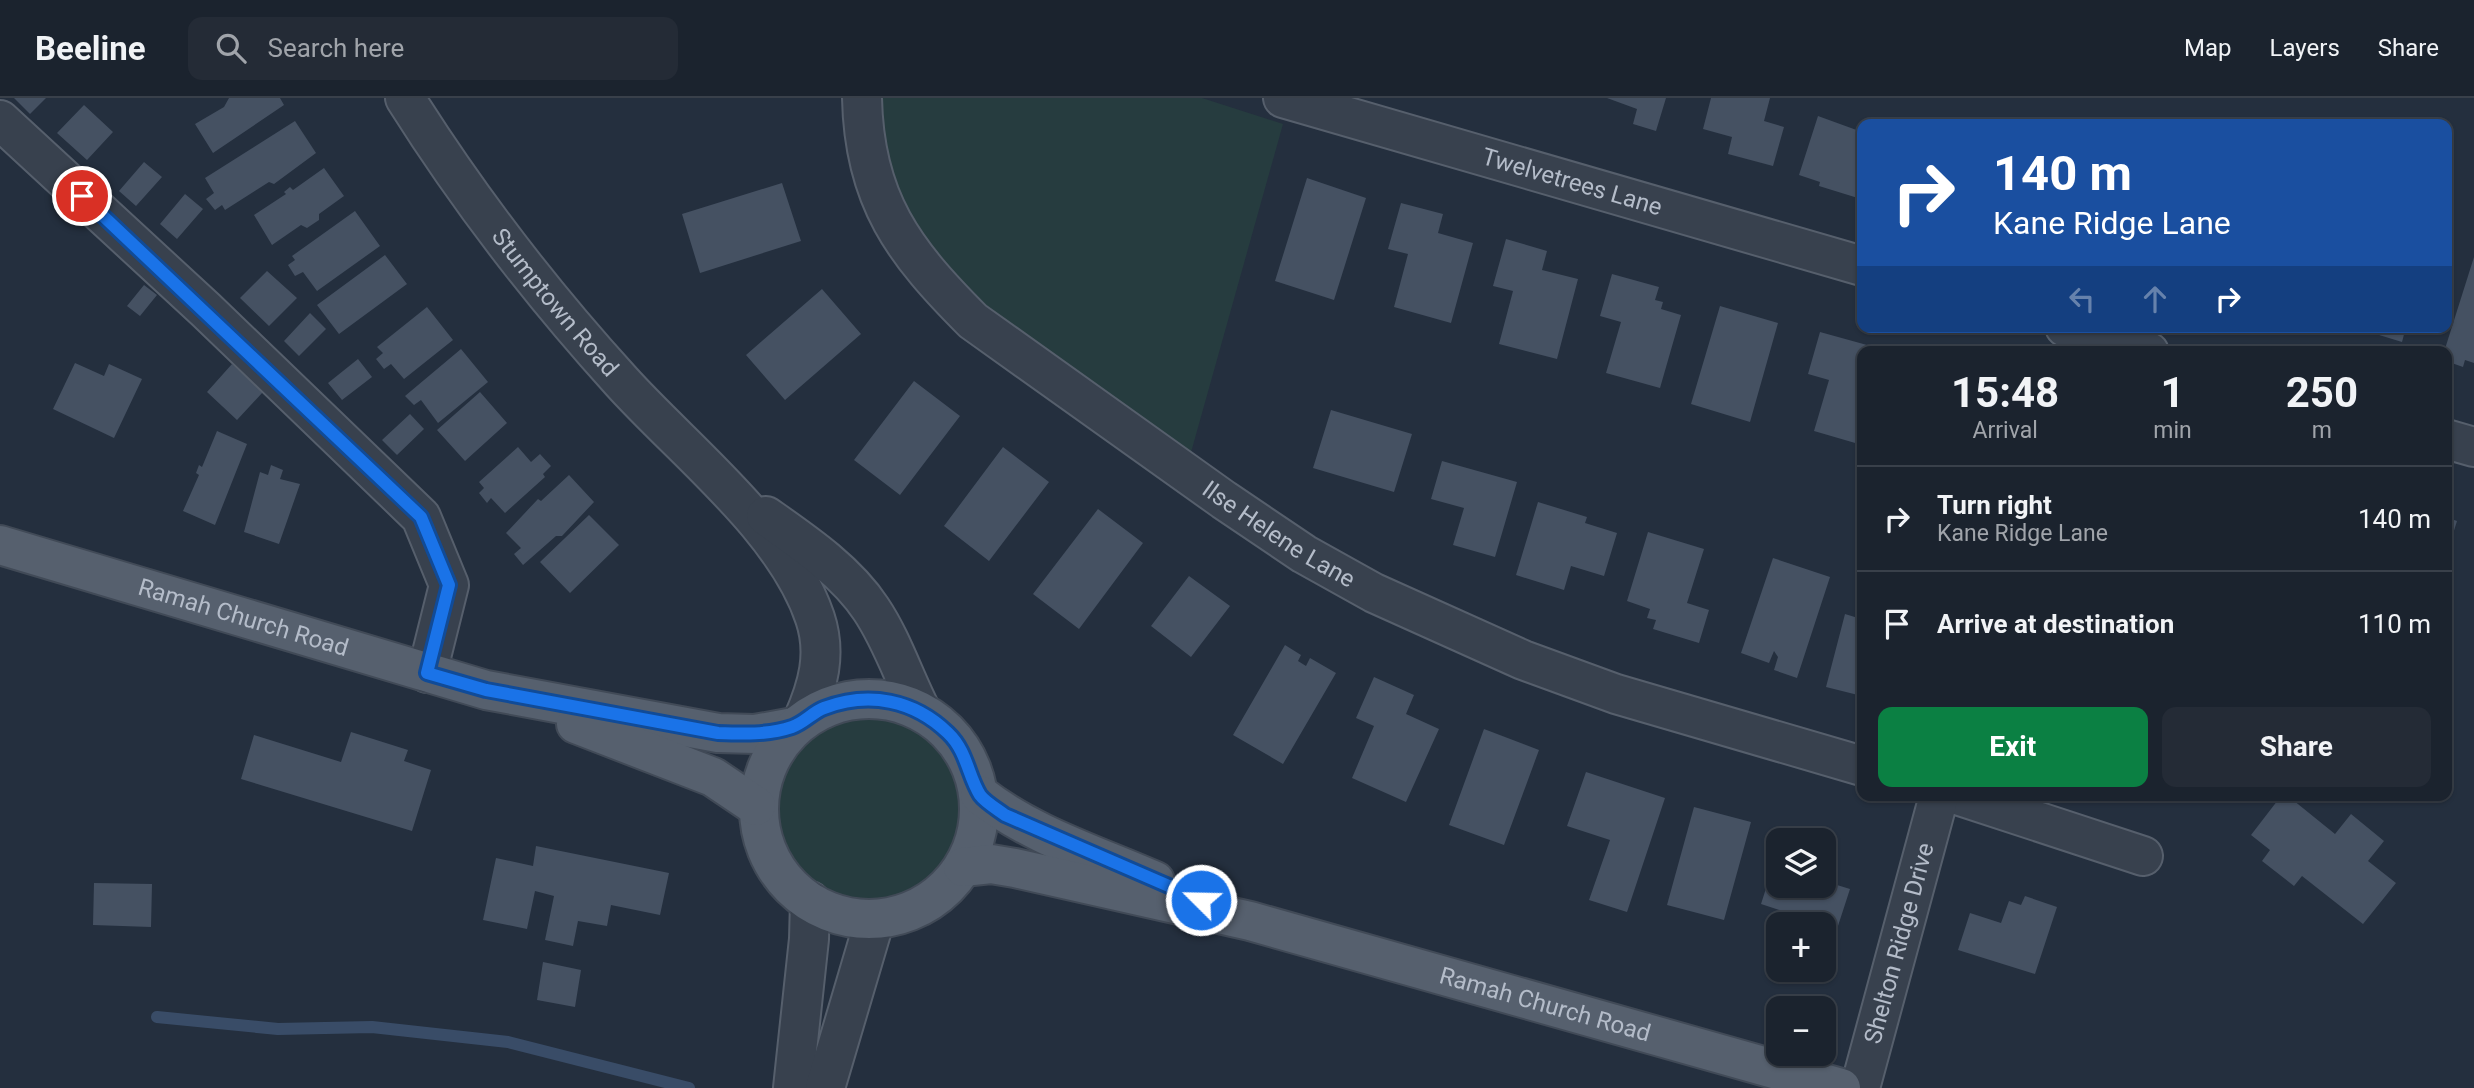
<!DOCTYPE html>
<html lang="en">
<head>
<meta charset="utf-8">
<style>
	:root { --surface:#1b232e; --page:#242b36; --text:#f1f3f6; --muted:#a0a4aa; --line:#39404a; --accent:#0b8043 }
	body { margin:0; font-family:Roboto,sans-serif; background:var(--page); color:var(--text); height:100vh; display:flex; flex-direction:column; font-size:26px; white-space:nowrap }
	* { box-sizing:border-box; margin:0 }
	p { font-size:23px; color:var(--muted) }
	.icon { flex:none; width:38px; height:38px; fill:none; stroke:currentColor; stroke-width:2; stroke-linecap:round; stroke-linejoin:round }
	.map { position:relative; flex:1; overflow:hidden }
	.details { position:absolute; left:1857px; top:248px; width:595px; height:455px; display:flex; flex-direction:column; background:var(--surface); border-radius:14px; box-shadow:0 2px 5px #0004,0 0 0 2px var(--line) }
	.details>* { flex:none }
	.hud { position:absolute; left:1857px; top:21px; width:595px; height:214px; border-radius:14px; box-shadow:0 2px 5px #0004,0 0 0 2px var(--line); background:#1a4fa0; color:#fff; overflow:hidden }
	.controls { position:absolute; left:1766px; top:730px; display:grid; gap:14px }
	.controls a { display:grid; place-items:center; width:70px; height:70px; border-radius:14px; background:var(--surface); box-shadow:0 2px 5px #0004,0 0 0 2px var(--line); font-size:35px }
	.pin { position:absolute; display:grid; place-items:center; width:60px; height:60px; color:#fff; margin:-30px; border:4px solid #fff; border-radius:50%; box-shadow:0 2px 7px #0007 }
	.me { position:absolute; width:77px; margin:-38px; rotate:293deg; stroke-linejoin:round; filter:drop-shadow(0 0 5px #0008) }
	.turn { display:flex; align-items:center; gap:24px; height:147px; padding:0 21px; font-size:32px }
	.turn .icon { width:91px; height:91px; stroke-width:2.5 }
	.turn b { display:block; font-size:49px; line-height:60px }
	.lanes { display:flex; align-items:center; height:66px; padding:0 21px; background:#0003; justify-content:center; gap:35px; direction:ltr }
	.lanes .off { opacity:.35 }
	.eta { display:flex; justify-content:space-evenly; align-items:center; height:119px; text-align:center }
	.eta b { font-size:42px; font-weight:700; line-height:49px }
	.cta { display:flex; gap:14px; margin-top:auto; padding:14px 21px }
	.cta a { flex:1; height:80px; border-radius:14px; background:var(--accent); color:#fff; font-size:28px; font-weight:700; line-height:80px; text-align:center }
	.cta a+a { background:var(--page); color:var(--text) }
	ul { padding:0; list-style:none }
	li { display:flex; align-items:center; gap:21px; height:105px; padding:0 21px; border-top:2px solid var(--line) }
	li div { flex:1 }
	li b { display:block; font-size:26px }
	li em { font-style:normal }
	header { display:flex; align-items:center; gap:42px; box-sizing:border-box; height:98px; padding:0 35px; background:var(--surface); border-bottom:2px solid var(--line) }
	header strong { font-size:33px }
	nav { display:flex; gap:38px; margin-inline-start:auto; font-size:24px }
	.search { width:490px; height:63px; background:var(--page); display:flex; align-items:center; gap:18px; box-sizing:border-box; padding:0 24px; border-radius:14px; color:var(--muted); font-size:26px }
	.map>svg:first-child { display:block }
	.green { fill:#263c3f }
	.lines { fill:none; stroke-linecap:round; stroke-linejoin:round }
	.stream { stroke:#394c67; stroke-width:12 }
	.building { fill:#455162 }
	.minor-casing { stroke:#565f6c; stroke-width:42 }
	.major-casing { stroke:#414a57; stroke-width:42 }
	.minor { stroke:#38414e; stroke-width:38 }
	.major { stroke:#56606e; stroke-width:38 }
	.route-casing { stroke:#114b97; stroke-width:18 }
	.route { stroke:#1a73e8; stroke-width:12 }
	.labels { text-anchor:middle; stroke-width:5; stroke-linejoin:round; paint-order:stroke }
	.street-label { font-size:24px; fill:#b4bcc9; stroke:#1d2633 }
</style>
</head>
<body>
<header>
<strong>Beeline</strong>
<div class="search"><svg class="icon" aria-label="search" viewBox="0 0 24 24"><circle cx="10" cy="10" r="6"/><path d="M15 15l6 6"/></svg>Search here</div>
<nav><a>Map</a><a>Layers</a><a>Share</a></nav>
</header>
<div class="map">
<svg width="2474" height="990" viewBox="0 0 2474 990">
	<rect width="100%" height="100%" fill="#242f3e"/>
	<path class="green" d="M 878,0 L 1202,0 L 1283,26 L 1190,358 L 970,196 L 924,149 L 893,99 Z
		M759 711a110 110 0 1 1 220 0a110 110 0 1 1-220 0Z"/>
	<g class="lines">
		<path class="stream" d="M 157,919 L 278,931 L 372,929 L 508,944 L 689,990"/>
	</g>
	<path class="building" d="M 14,0 L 46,0 L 30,16 Z
		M 229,0 L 280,0 L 284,7 L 213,55 L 195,26 L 224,9 Z
		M 1607,0 L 1666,0 L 1656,33 L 1633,26 L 1637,11 Z
		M 1711,0 L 1770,0 L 1764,23 L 1784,29 L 1773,68 L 1728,56 L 1732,39 L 1703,31 Z
		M 84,7 L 113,34 L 87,62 L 57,35 Z
		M 1818,18 L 1862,34 L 1861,101 L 1819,88 L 1820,84 L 1799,77 Z
		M 295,23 L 316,55 L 274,86 L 269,84 L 225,112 L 222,107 L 215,112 L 206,101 L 214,95 L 205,80 Z
		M 144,64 L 162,79 L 136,108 L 119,93 Z
		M 324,70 L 344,98 L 319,116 L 319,122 L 307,130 L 301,127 L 272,147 L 254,117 L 286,96 L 284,94 L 290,89 L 293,92 Z
		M 1307,80 L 1366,100 L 1334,202 L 1275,183 Z
		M 782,85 L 801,143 L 700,175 L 682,116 Z
		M 185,96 L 203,111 L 177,141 L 160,126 Z
		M 1401,105 L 1443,116 L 1438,135 L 1473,145 L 1451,225 L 1394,209 L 1408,156 L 1388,151 Z
		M 355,113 L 380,148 L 317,193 L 303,174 L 295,178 L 288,167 L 295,162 L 292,158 Z
		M 1506,141 L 1547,153 L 1542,172 L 1578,181 L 1557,261 L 1499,246 L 1513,193 L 1493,188 Z
		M 385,157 L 407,186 L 339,236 L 317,207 Z
		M 2474,159 L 2474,265 L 2465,262 L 2463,269 L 2446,263 L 2446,254 L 2444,254 Z
		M 267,173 L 297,200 L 269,228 L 240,200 Z
		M 1612,176 L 1659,189 L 1655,202 L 1663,204 L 1661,211 L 1681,217 L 1660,290 L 1606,275 L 1621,224 L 1600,218 Z
		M 144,187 L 157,197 L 140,218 L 127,208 Z
		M 822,191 L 861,236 L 785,302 L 746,257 Z
		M 1720,208 L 1778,225 L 1750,324 L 1691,306 Z
		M 427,209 L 453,242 L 404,281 L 391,266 L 384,271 L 376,261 L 383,255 L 377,249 Z
		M 310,215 L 326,231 L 299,258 L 284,243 Z
		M 2353,229 L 2406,229 L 2402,244 Z
		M 1820,234 L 1867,247 L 1862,254 L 1862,347 L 1814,333 L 1829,282 L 1808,276 Z
		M 461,251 L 488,284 L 438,325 L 421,302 L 414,307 L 405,298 Z
		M 358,261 L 372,279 L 342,302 L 328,285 Z
		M 75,265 L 104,278 L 109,266 L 142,281 L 114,340 L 53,311 Z
		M 232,266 L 263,294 L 237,322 L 207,294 Z
		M 914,283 L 960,318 L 900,397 L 854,362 Z
		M 480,294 L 507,325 L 465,363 L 437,332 Z
		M 1331,312 L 1412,336 L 1394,394 L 1313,370 Z
		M 410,316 L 424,331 L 397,357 L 382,342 Z
		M 217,333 L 247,346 L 215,427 L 183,413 L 199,377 L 196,375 L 199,367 L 202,369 Z
		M 518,349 L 531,364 L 540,356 L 551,368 L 543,376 L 545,379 L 505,415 L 491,400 L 487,405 L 479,395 L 484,390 L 479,384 Z
		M 1003,349 L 1049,384 L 989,463 L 944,428 Z
		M 1442,363 L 1517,384 L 1495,459 L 1453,447 L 1464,410 L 1431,401 Z
		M 271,367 L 283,372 L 280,381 L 300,386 L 279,446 L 244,434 L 260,374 L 268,377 Z
		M 569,377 L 594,404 L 562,438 L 556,438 L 523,467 L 514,456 L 521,450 L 506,435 L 538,401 L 541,403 Z
		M 1538,404 L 1587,419 L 1585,425 L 1617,435 L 1604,478 L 1571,468 L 1564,492 L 1516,477 Z
		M 1098,411 L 1143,445 L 1079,531 L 1033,496 Z
		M 589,417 L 619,447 L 570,495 L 540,464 Z
		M 2446,419 L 2457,423 L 2447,455 L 2446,455 Z
		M 1648,434 L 1704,451 L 1687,505 L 1709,512 L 1699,545 L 1653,531 L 1656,522 L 1647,520 L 1650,511 L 1627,503 Z
		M 1773,460 L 1830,479 L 1797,580 L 1774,572 L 1778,559 L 1774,553 L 1769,565 L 1741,555 Z
		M 1189,478 L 1230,508 L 1191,559 L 1151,528 Z
		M 1862,510 L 1862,598 L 1826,589 L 1845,516 L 1858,520 Z
		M 1285,547 L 1301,557 L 1298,563 L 1306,568 L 1310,560 L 1336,575 L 1283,666 L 1233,637 Z
		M 1374,579 L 1414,597 L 1406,616 L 1439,631 L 1406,704 L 1352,680 L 1374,628 L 1356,620 Z
		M 1484,631 L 1539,652 L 1504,747 L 1449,727 Z
		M 351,634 L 408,652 L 404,663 L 431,672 L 412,733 L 241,681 L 254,637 L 341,664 Z
		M 1586,674 L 1665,700 L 1627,814 L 1589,802 L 1610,742 L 1567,728 Z
		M 2281,698 L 2288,698 L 2335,736 L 2351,716 L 2384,743 L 2368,763 L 2396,785 L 2363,826 L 2302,778 L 2294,788 L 2262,763 L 2270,752 L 2251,737 Z
		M 1694,709 L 1751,724 L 1724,822 L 1667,807 Z
		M 1787,728 L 1830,742 L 1824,761 L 1824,742 L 1782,742 Z
		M 536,748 L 669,775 L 660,817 L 611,807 L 607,828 L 578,823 L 573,848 L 545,842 L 554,798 L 535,793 L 527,831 L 483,822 L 496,760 L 533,768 Z
		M 1777,756 L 1778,788 L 1824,788 L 1824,783 L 1850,791 L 1837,831 L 1761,806 Z
		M 94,785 L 152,786 L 151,829 L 93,827 Z
		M 2025,798 L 2057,809 L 2035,876 L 1958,852 L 1970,815 L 2001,825 L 2009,803 L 2021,807 Z
		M 543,864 L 581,872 L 575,909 L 537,902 Z"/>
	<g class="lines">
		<defs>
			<g id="minor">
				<path id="s1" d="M 405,0 C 468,100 541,195 621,283 C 683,352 785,430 815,520 C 827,556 818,588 803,622"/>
				<path id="s2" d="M 862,0 C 864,102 904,154 973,223 L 1224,402 L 1304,456 L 1374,495 L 1523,562 L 1616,596 L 1862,668"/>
				<path id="s3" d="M 1283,0 L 1862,168"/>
				<path d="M 0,22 L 206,212 L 421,419 L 449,487 L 427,575"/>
				<path d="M 2065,229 L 2149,254"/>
				<path d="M 2446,341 L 2474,349"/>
				<path d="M 766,418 C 803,444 846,473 871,511 C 892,542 904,580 921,613"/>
				<path d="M 1960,698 L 2143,758"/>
				<path d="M 793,990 L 809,841 L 810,803"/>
				<path d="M 825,990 L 875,821"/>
				<path id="s4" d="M 1860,990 L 1939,698"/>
			</g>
			<g id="major">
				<path id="s5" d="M 0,447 L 486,592 L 718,635 L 755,636 L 794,629"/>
				<circle cx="869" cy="711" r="110"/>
				<path d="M 576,626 L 713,679 L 756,708"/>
				<path d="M 980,697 C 1031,737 1096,757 1155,783"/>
				<path id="s6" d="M 963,769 L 991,766 L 1015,770 L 1250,823 L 1841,990"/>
			</g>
		</defs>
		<use href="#minor" class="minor-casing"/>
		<use href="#major" class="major-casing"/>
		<use href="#minor" class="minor"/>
		<use href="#major" class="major"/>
	</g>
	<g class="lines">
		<defs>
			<path id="route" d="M 82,98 L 421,419 L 449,487 L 427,575 L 486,592 L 718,635 C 742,636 768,637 792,629 C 804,625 813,614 824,610 C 869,593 914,602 948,635 C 967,653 968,678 980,697 C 985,704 997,711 1005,717 L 1201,802"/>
		</defs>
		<use href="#route" class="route-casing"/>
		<use href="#route" class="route"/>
	</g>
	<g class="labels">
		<g class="street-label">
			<text dy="8" stroke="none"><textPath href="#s3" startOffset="301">Twelvetrees Lane</textPath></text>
			<text dy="8" stroke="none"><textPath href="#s1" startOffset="254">Stumptown Road</textPath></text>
			<text dy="8" stroke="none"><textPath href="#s2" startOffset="630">Ilse Helene Lane</textPath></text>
			<text dy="8" stroke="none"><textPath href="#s5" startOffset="254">Ramah Church Road</textPath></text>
			<text dy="8" stroke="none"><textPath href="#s4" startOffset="150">Shelton Ridge Drive</textPath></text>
			<text dy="8" stroke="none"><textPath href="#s6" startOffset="600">Ramah Church Road</textPath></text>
		</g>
	</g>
</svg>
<div class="controls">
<a><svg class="icon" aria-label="layers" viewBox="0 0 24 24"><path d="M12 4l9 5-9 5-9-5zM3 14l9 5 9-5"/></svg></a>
<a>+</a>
<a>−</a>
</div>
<div class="pin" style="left:82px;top:98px;background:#d93025"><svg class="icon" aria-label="arrive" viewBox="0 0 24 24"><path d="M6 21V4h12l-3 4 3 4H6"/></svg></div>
<svg class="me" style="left:1201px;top:802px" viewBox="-20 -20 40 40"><circle r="17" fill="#1a73e8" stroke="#fff" stroke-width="3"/><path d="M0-11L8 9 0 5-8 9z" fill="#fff"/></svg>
<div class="hud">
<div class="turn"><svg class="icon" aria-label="right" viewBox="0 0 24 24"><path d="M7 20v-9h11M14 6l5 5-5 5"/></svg><div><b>140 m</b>Kane Ridge Lane</div></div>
<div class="lanes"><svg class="icon off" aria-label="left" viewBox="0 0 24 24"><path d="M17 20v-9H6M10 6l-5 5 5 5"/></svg><svg class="icon off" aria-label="ahead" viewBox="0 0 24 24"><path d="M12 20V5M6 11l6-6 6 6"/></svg><svg class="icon" aria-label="right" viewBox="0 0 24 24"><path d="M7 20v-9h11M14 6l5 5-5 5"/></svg></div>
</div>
<section class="details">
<div class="eta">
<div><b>15:48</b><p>Arrival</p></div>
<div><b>1</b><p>min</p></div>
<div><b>250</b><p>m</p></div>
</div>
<ul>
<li><svg class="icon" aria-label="right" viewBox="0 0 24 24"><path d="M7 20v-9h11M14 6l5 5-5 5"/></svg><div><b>Turn right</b><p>Kane Ridge Lane</p></div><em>140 m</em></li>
<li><svg class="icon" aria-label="arrive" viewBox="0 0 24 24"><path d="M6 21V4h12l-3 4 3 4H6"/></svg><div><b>Arrive at destination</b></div><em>110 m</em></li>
</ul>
<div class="cta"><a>Exit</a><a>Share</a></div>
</section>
</div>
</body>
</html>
